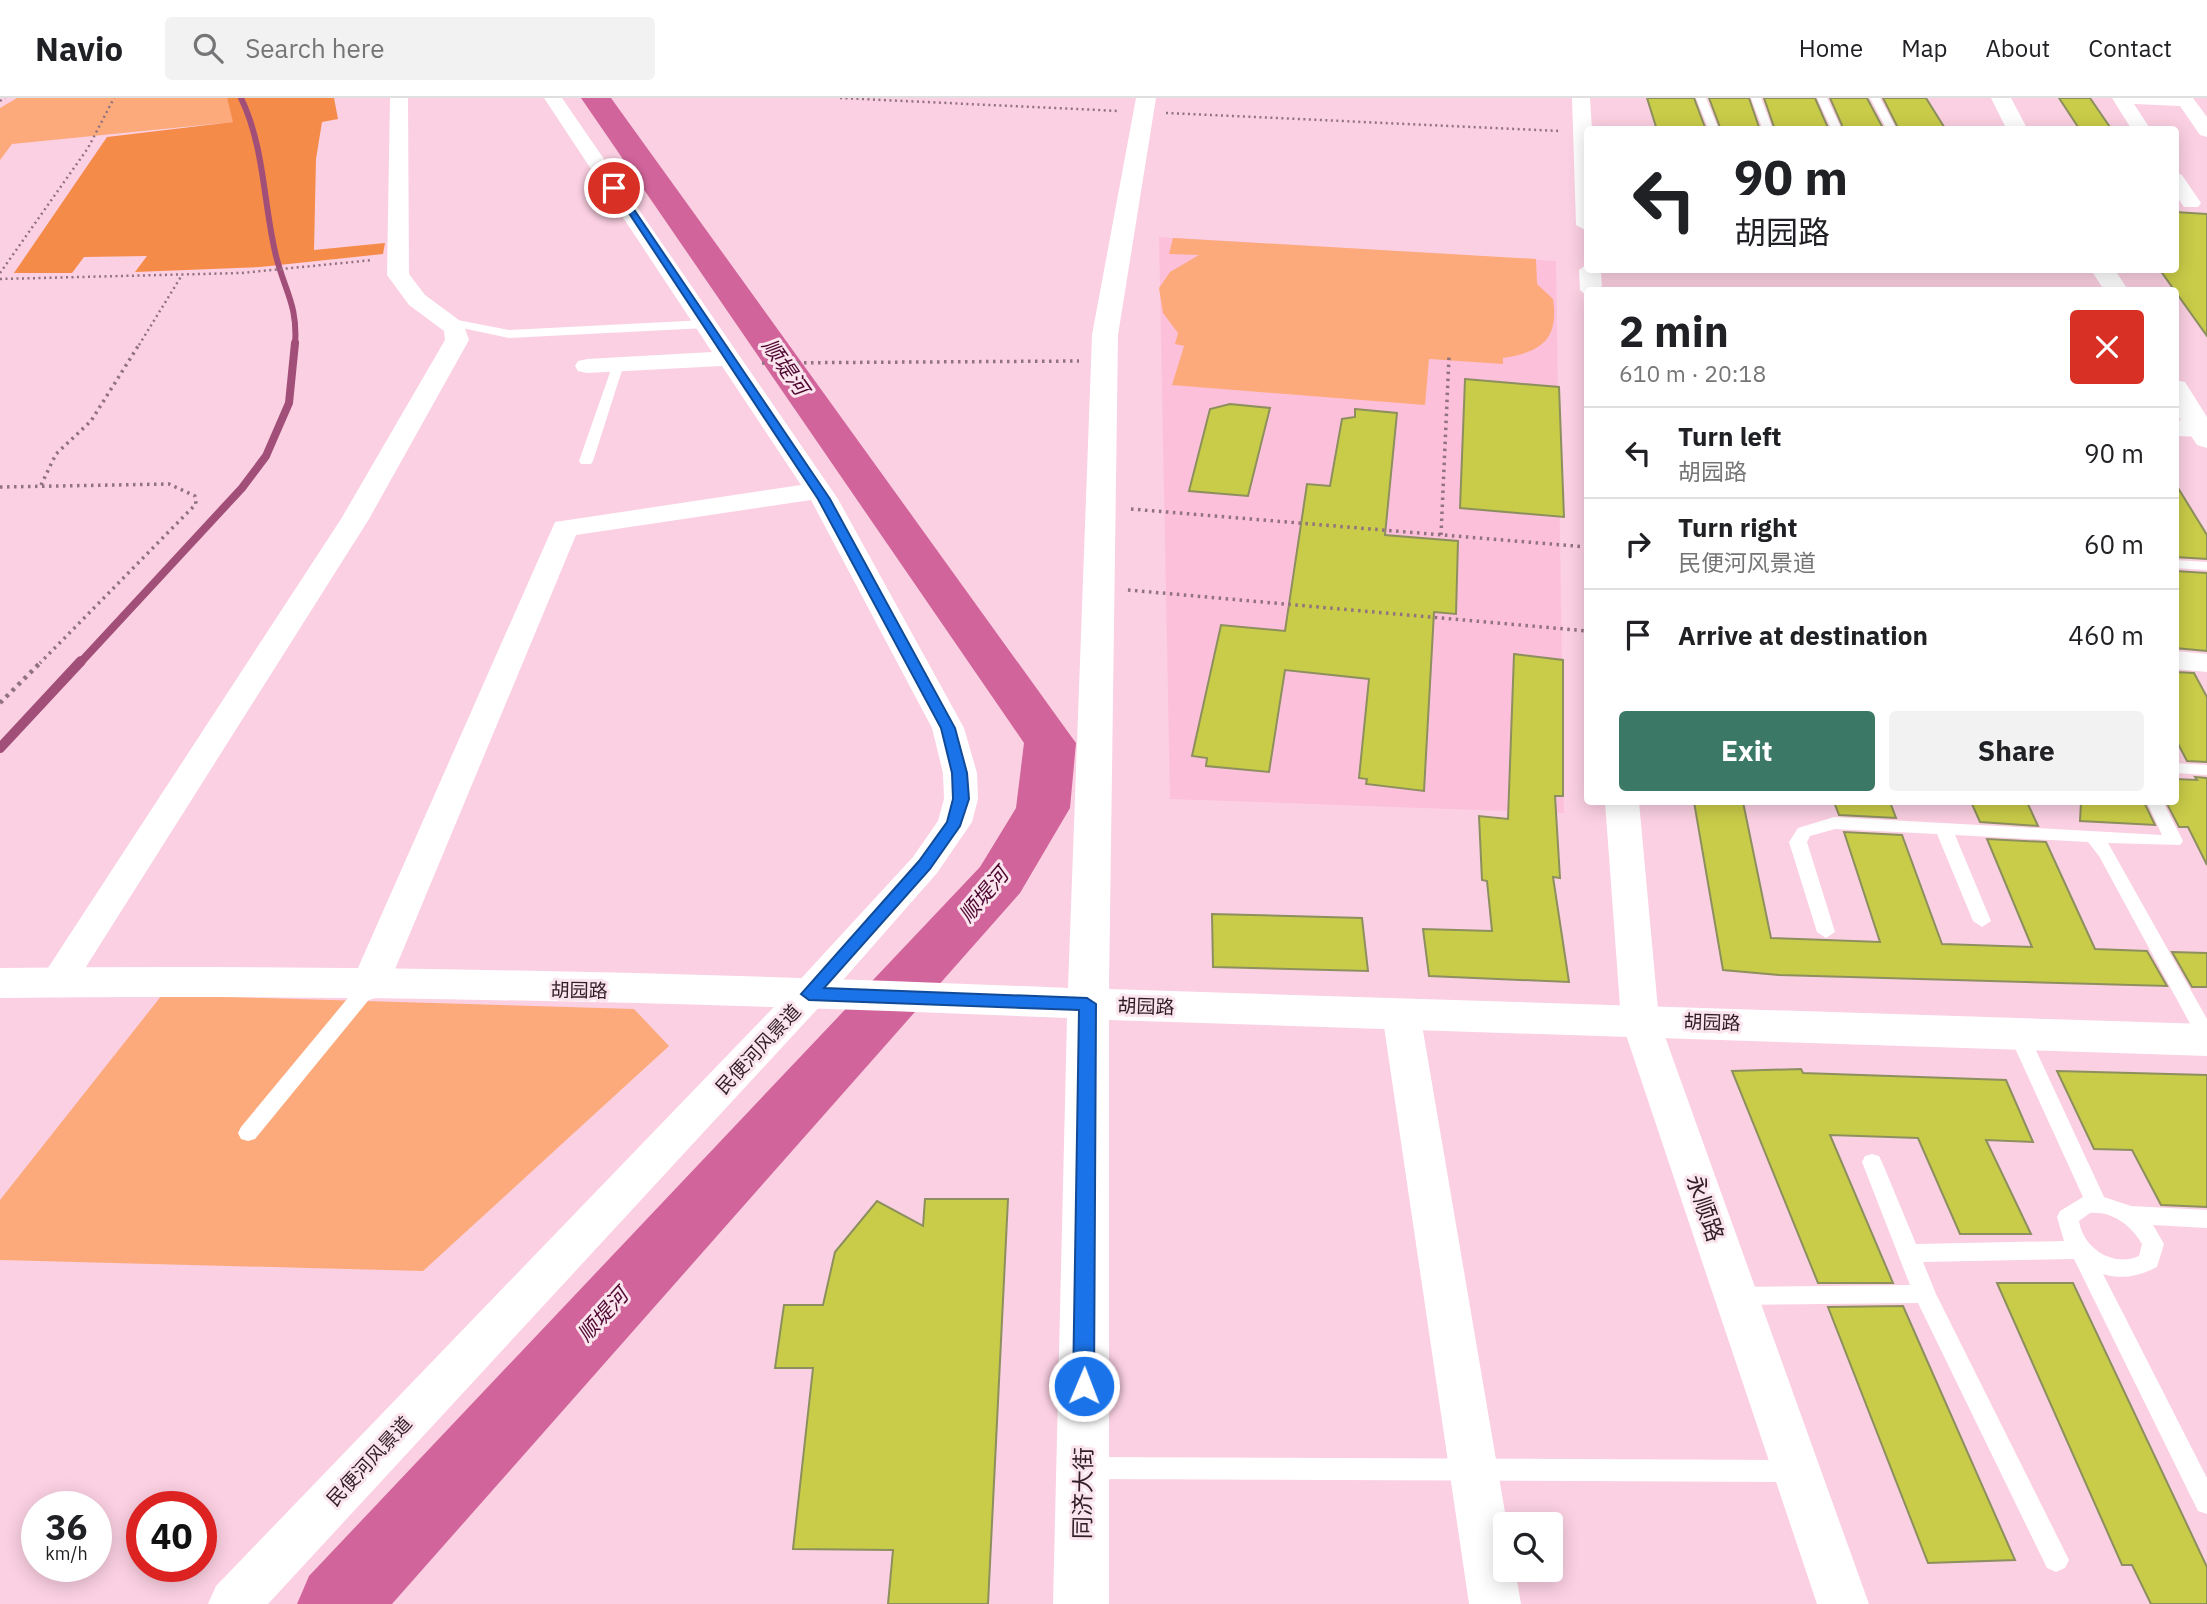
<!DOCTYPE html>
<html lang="en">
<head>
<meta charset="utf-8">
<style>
	:root { --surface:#fff; --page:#f2f2f2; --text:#202124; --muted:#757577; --line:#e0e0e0; --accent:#3b7966 }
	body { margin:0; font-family:"IBM Plex Sans","Noto Sans SC",sans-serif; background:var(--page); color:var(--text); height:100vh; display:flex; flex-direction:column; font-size:26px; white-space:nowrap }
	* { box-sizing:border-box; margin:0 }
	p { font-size:23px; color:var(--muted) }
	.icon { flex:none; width:38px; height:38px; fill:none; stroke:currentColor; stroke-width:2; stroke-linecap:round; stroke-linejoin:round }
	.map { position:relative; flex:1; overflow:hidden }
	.details { position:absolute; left:1584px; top:189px; width:595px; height:518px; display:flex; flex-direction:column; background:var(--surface); border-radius:7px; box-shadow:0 4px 18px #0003 }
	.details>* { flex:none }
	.guide { position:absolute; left:1584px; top:28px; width:595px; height:147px; border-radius:7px; box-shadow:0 4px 18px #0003; background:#fff; color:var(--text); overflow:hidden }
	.fabs { position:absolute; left:1493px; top:1414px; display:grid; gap:14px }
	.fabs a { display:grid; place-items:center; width:70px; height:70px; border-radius:7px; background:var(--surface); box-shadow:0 4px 18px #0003; font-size:35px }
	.speed { position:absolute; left:21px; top:1393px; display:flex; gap:14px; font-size:35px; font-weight:700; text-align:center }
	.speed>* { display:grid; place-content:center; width:91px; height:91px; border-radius:50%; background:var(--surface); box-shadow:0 4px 18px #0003; line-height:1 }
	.speed small { font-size:18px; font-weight:400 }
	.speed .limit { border:10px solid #d22; background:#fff; color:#111 }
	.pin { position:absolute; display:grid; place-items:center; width:60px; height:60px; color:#fff; margin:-30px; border:4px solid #fff; border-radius:50%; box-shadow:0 2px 7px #0007 }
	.me { position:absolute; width:77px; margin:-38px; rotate:1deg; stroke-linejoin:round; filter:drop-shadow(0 0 5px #0008) }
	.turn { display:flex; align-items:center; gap:24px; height:147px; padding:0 35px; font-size:32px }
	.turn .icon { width:91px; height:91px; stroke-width:2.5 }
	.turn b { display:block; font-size:49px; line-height:60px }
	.round { display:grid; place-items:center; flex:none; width:74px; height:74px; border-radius:7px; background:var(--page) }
	.overview { display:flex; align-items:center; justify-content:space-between; height:119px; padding:0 35px }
	h1 { font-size:42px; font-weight:700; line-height:52px }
	.action { display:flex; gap:14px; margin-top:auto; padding:14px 35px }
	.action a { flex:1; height:80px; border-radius:7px; background:var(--accent); color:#fff; font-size:28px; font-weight:700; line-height:80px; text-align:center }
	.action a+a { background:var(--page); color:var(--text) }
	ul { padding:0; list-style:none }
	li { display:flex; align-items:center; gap:21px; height:91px; padding:0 35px; border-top:2px solid var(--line) }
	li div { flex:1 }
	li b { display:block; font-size:26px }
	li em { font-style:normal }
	header { display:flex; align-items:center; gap:42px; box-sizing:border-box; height:98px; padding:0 35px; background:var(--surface); border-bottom:2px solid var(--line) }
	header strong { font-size:33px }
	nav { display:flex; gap:38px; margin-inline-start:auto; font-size:24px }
	.search { width:490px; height:63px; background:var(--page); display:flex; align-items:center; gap:18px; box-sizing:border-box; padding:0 24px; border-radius:7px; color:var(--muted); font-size:26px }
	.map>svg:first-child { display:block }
	.built { fill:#fdc0db }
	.green { fill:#fcaa7b }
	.forest { fill:#f58b49 }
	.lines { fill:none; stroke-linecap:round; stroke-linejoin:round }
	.stream-far2 { stroke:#a14f78; stroke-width:6 }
	.stream-far1 { stroke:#a14f78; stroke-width:8 }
	.stream { stroke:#a14f78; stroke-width:10 }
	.river { fill:#d1649b; fill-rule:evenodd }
	.building { fill:#c9cc48; stroke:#8d8f5e; stroke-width:2 }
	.path-far2 { stroke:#91727f; stroke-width:2.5; stroke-dasharray:2 3.5; stroke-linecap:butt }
	.path-far1 { stroke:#91727f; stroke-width:3.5; stroke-dasharray:2.5 4.5; stroke-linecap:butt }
	.path { stroke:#91727f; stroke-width:4.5; stroke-dasharray:3.5 5; stroke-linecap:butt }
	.service { fill:#fff; fill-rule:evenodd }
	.minor { fill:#fff; fill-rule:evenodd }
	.tertiary { fill:#fff; fill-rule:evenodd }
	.secondary { fill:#fff; fill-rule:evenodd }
	.route { fill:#1a73e8; stroke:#114b97; stroke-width:2 }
	.labels { text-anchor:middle; stroke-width:6; stroke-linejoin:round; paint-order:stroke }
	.street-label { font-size:19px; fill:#311d26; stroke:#fae4ed }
	.water-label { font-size:21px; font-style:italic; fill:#4d0630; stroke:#fae4ed }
	.near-street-label { font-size:23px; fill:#311d26; stroke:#fae4ed }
</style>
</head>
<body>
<header>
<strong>Navio</strong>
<div class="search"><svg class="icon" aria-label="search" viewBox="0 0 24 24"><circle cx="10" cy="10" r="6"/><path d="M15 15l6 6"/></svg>Search here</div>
<nav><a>Home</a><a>Map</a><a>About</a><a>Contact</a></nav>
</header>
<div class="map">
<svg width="2207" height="1506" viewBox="0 0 2207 1506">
	<rect width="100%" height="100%" fill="#fbd0e2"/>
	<path class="built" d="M 1159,139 L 1556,163 L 1564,715 L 1170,701 Z"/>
	<path class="green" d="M 17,0 L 227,0 L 234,24 L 12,46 L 0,62 L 0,10 Z
		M 1173,140 L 1536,161 L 1537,186 L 1553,201 C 1559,242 1541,254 1503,260 L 1503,266 L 1429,261 L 1425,307 L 1172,287 L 1184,248 L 1175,246 L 1178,235 L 1163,215 L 1159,190 L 1170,174 L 1199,157 L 1169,156 Z
		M 162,897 L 634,911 L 669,948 L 423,1173 L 0,1162 L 0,1102 Z"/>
	<path class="forest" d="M 227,0 L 334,0 L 338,21 L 322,24 L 316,61 L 314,152 L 385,145 L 383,156 L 260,169 L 135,174 L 147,158 L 84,159 L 72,175 L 14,175 L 107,39 L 233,24 Z"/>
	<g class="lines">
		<path class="stream-far2" d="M 241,0 C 265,50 263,105 276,158 C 285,194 298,207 295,247"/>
		<path class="stream-far1" d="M 80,565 L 242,390 L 266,358 L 289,305 L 295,245"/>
		<path class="stream" d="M 0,650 L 81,563"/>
		<path class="river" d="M 581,0 L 611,0 L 1068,634 L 1076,645 L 1070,710 L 1020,795 L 392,1506 L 297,1506 L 309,1478 L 980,769 L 1016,710 L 1024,645 Z"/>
	</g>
	<path class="building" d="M 1647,0 L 1694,0 L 1706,32 L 1657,32 Z
		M 1709,0 L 1749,0 L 1760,32 L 1721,32 Z
		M 1764,0 L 1815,0 L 1829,32 L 1775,32 Z
		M 1830,0 L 1867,0 L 1884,32 L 1844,32 Z
		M 1883,0 L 1926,0 L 1946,32 L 1899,32 Z
		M 2059,0 L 2090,0 L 2112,32 L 2080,32 Z
		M 2175,114 L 2207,116 L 2207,238 L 2160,172 L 2175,172 Z
		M 1465,281 L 1559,289 L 1564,419 L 1460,410 Z
		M 1230,306 L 1270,310 L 1248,398 L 1189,393 L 1210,311 Z
		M 1355,311 L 1397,315 L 1385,437 L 1458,443 L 1456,516 L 1434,514 L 1424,693 L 1366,686 L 1367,681 L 1359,680 L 1369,581 L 1285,572 L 1269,674 L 1206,668 L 1207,660 L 1192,658 L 1221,527 L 1285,533 L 1307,386 L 1330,388 L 1342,321 L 1355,319 Z
		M 2175,385 L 2207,437 L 2207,461 L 2175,459 Z
		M 2175,473 L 2207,475 L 2207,553 L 2175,550 Z
		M 1514,556 L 1563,562 L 1563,698 L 1555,698 L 1560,780 L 1553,779 L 1569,884 L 1429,878 L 1423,831 L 1492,833 L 1487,783 L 1482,782 L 1479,718 L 1508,721 Z
		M 2175,574 L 2194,575 L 2207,599 L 2207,664 L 2187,663 L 2175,640 Z
		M 2195,679 L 2207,680 L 2207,767 L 2188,729 L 2179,729 L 2166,704 L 2175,704 L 2175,681 L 2197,682 Z
		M 1694,704 L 1743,704 L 1771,840 L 1880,844 L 1844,734 L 1902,737 L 1942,846 L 2032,849 L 1987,741 L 2046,744 L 2095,851 L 2147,853 L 2167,888 L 1779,877 L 1723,872 Z
		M 1834,704 L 1890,704 L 1896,720 L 1839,717 Z
		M 1971,704 L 2027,704 L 2038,728 L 1980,724 Z
		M 2081,704 L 2144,704 L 2155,727 L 2080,723 Z
		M 1212,816 L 1362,820 L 1368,873 L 1213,869 Z
		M 2172,854 L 2207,855 L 2207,889 L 2192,889 Z
		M 1801,971 L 1803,975 L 2006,982 L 2033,1044 L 1986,1042 L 2031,1136 L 1960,1136 L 1918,1040 L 1830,1037 L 1893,1185 L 1818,1185 L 1732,973 Z
		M 2057,973 L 2207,977 L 2207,1109 L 2161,1107 L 2132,1052 L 2094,1051 Z
		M 925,1101 L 1008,1101 L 988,1506 L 888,1506 L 893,1452 L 793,1451 L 813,1270 L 775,1270 L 784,1207 L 823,1207 L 835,1154 L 877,1103 L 923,1128 Z
		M 1997,1185 L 2073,1185 L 2207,1469 L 2207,1506 L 2151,1506 L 2132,1467 L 2122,1467 Z
		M 1903,1208 L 2015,1462 L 1928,1465 L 1828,1209 Z"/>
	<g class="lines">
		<path class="path-far2" d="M 840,0 L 1119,13
			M 0,3 L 5,0
			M 1166,15 L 1560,33
			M 0,175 L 88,50 L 114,0
			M 0,181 L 241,175 L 373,162
			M 139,247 L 182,177"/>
		<path class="path-far1" d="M 762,265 L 1079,263
			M 41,387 L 56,356 L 91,323 L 140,245
			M 0,389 L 169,386 L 195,398 L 196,406 L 40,565
			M 1131,411 L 1587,449
			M 1441,437 L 1449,259
			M 1128,492 L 1587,533"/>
		<path class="path" d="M 0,605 L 42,563"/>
		<path class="service" d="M 1696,0 L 1706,0 L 1719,32 L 1709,32 Z
			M 1751,0 L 1761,0 L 1773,32 L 1763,32 Z
			M 1817,0 L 1827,0 L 1842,32 L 1832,32 Z
			M 1870,0 L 1880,0 L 1897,32 L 1887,32 Z
			M 447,220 L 509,232 L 706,222 L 712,226 L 706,230 L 509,240 L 443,226 L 441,224 Z
			M 614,263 L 624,266 L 593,363 L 591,366 L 581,366 L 579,363 Z
			M 2175,462 L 2207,464 L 2207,472 L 2175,470 Z
			M 2175,665 L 2207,667 L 2207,677 L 2175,675 Z
			M 2147,704 L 2163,704 L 2183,743 L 2180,747 L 2108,745 L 2207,921 L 2207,946 L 2200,944 L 2099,758 L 2088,744 L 1955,737 L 1991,823 L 1982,829 L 1973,823 L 1937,736 L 1835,731 L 1810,738 L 1807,744 L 1835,834 L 1826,840 L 1817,834 L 1789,744 L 1798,730 L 1834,719 L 2162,737 Z
			M 369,881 L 376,883 L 378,888 L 376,893 L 255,1041 L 248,1043 L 241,1041 L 238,1035 L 241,1029 L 362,883 Z
			M 2018,928 L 2025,930 L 2028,935 L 2104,1099 L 2131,1108 L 2207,1112 L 2207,1130 L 2153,1127 L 2164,1146 L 2157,1169 C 2139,1178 2123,1182 2103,1176 L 2207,1380 L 2207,1416 L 2198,1413 L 2074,1161 L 1923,1164 L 1936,1196 L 2069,1462 L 2065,1470 L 2056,1474 L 2047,1470 L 1918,1205 L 1736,1207 L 1728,1205 L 1725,1198 L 1728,1191 L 1736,1189 L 1910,1187 L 1862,1064 L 1865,1058 L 1872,1056 L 1879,1058 L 1882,1064 L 1916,1146 L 2064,1143 L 2057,1119 L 2060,1113 L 2083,1099 L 2008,935 L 2011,930 ZM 2090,1115 C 2112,1113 2131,1127 2142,1146 L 2139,1158 C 2113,1170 2083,1150 2079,1123 Z
			M 1086,1359 L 1797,1362 L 1806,1365 L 1809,1373 L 1806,1381 L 1797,1384 L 1086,1381 L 1077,1378 L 1074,1370 L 1077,1362 Z"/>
		<path class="minor" d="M 390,0 L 408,0 L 409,176 L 425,197 L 463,225 L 469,242 L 369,421 L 72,891 L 59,895 L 46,891 L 40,882 L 46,873 L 341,421 L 445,242 L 444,233 L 409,207 L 387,177 Z
			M 544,0 L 562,0 L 838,401 L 964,630 L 977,675 L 978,701 L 972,724 L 937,775 L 822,906 L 268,1506 L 208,1506 L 216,1488 L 796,886 L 913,759 L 938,723 L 944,701 L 943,675 L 932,630 L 811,402 L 576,437 L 388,888 L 382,898 L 369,902 L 356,898 L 350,888 L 555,424 L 801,387 L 722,268 L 587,275 L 578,273 L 575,268 L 578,263 L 587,261 L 712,254 Z
			M 1572,0 L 1590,0 L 1592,32 L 1587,32 L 1587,133 L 1576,127 Z
			M 2112,0 L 2193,0 L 2207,19 L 2207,39 L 2200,37 L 2180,8 L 2134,6 L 2151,32 L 2132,32 Z
			M 2175,75 L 2182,77 L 2201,105 L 2198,109 L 2184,109 C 2175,97 2175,90 2175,75 Z
			M 1587,166 L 1587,172 L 1601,172 L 1602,192 L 1587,192 L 1587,198 L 1580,192 L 1579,172 Z
			M 2175,322 L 2207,323 L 2207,339 L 2175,338 Z
			M 2175,553 L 2207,556 L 2207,574 L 2175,571 Z
			M 1605,704 L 1639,704 L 1659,922 L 1869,1506 L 1817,1506 L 1621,922 Z
			M 1401,901 L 1415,905 L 1420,915 L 1507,1426 L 1505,1472 L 1515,1472 L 1521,1506 L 1469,1506 L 1382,915 L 1387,905 Z"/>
		<path class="tertiary" d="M 1136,0 L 1156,0 L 1118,237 L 1109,891 L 2207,926 L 2207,958 L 1109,922 L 1109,1506 L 1053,1506 L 1067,920 C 712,905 355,896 0,900 L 0,870 C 356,866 712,875 1068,890 L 1092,237 Z"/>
		<path class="secondary" d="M 1991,0 L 2011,0 L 2028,32 L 2007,32 Z
			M 2091,172 L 2115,172 L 2128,192 L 2104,192 Z
			M 2175,282 L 2185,284 L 2207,319 L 2207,350 L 2197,347 L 2175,313 Z"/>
	</g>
	<path class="route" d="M 611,88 L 618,88 L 830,401 L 955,630 L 967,675 L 969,701 L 960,728 L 930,771 L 824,890 L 1087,900 L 1096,906 L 1094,1288 L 1091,1295 L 1084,1298 L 1076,1295 L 1073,1288 L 1079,912 L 809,902 L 801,896 L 919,763 L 947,724 L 953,701 L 952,675 L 941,630 L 818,401 Z"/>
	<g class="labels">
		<g class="street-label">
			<text transform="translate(579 892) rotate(1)" y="7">胡园路</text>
			<text transform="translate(1146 908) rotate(2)" y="7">胡园路</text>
			<text transform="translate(1712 924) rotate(2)" y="7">胡园路</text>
			<text transform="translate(758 951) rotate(-47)" y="7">民便河风景道</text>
			<text transform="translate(369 1363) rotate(-47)" y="7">民便河风景道</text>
		</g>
		<g class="water-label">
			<text transform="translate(785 269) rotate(55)" y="7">顺堤河</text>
			<text transform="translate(984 797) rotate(-50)" y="7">顺堤河</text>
			<text transform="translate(603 1217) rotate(-48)" y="7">顺堤河</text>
		</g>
		<g class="near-street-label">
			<text transform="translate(1705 1110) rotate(71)" y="8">永顺路</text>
			<text transform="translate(1083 1395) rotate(-89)" y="8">同济大街</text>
		</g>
	</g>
</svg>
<div class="fabs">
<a><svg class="icon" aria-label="search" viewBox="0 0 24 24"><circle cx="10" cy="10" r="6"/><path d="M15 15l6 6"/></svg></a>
</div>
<div class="speed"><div>36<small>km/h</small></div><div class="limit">40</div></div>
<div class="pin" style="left:614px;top:90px;background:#d93025"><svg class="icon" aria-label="arrive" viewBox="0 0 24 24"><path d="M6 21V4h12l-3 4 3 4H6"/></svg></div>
<svg class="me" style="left:1084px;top:1288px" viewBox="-20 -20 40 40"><circle r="17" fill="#1a73e8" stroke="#fff" stroke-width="3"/><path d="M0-11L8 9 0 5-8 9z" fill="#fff"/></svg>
<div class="guide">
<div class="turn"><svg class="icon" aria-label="left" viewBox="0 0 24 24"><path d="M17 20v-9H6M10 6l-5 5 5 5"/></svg><div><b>90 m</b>胡园路</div></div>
</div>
<section class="details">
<div class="overview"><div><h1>2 min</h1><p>610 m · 20:18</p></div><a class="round" style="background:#d93025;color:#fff"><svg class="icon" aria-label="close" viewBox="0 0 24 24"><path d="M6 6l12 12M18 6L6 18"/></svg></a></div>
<ul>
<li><svg class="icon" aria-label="left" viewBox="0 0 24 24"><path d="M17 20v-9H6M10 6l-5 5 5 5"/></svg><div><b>Turn left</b><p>胡园路</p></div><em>90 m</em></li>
<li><svg class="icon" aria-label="right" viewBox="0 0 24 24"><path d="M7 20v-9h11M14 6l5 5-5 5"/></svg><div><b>Turn right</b><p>民便河风景道</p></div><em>60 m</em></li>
<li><svg class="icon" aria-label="arrive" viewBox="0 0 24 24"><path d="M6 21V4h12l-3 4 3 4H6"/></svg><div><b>Arrive at destination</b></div><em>460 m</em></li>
</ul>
<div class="action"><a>Exit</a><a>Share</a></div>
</section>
</div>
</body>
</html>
